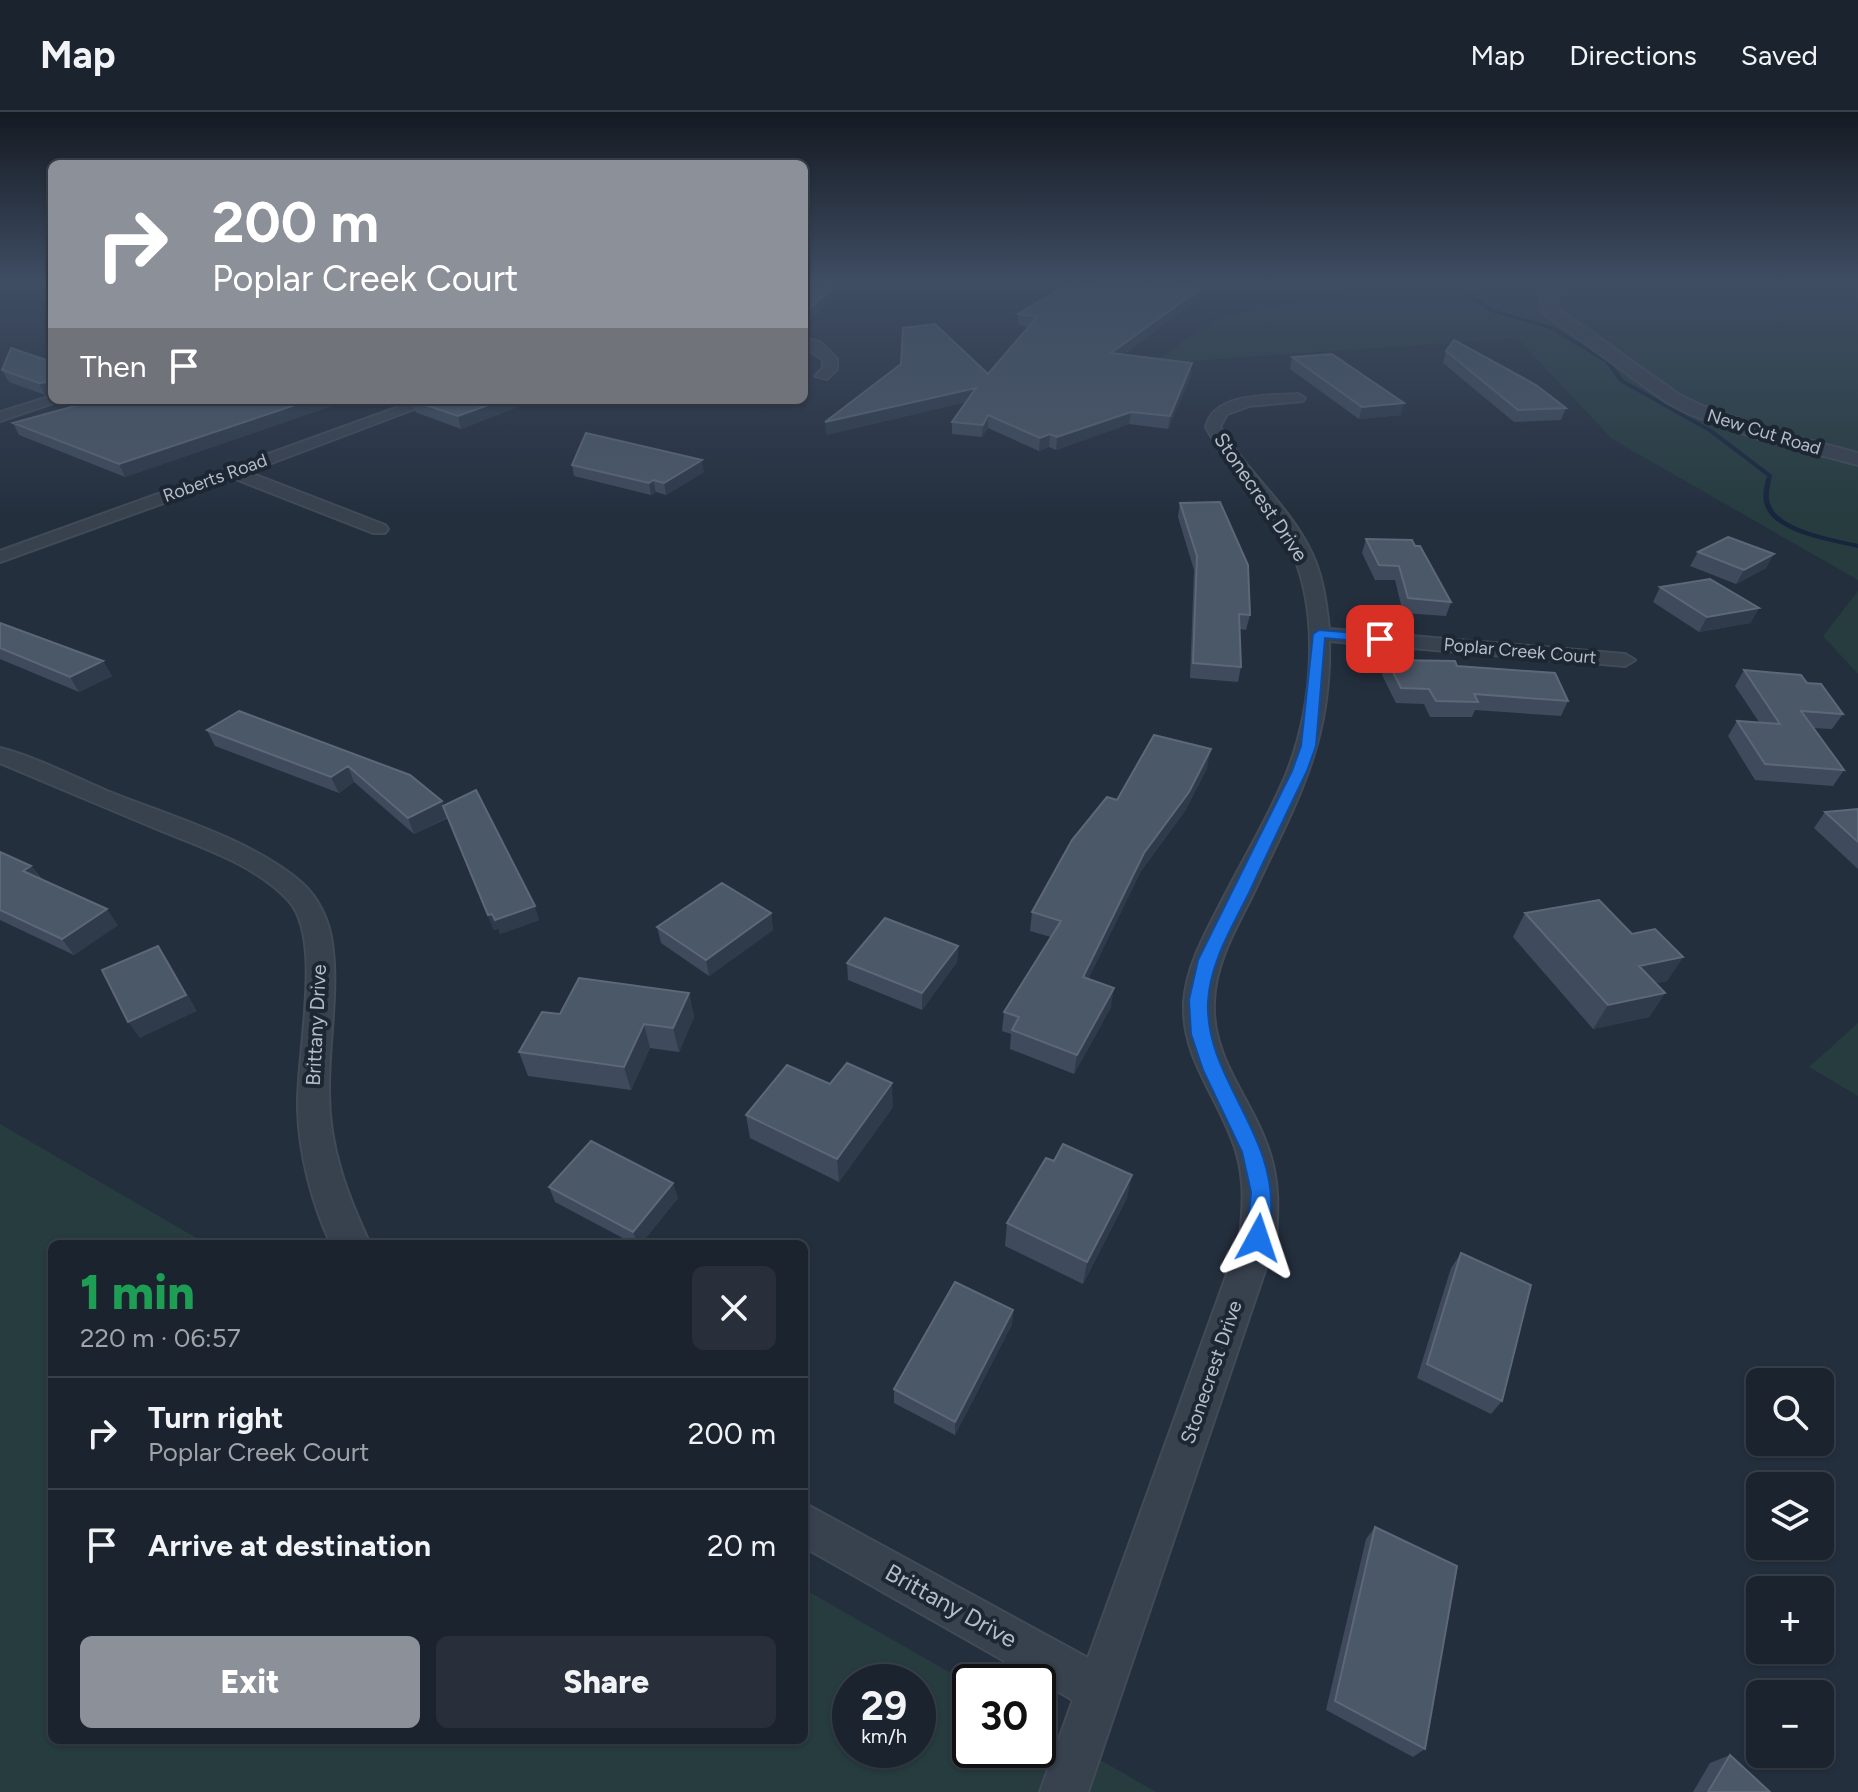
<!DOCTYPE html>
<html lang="en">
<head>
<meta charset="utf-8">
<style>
	:root { --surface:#1b232e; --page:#282f3a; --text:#f1f3f6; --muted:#a0a4aa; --line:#39404a; --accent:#8c9099 }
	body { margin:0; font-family:Figtree,sans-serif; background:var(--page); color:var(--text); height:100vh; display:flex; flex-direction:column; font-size:30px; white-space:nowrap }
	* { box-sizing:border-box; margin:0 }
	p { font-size:26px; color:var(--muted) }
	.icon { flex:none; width:44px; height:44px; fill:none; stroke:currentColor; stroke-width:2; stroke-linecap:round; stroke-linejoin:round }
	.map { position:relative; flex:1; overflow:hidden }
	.sheet { position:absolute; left:48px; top:1128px; width:760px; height:504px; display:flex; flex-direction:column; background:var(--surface); border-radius:12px; box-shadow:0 2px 6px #0004,0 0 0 2px var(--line) }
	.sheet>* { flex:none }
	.hud { position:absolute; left:48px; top:48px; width:760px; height:244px; border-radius:12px; box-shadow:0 2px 6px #0004,0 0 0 2px var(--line); background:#8c9099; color:#fff; overflow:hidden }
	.buttons { position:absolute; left:1746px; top:1256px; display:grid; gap:16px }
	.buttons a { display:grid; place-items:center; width:88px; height:88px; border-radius:12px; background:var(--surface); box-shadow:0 2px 6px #0004,0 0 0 2px var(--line); font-size:40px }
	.speed { position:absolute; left:832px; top:1552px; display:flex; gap:16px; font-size:40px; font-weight:700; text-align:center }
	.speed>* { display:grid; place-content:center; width:104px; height:104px; border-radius:50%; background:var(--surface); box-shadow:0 2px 6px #0004,0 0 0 2px var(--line); line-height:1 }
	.speed small { font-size:20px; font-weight:400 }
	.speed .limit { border:4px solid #111; border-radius:12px; background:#fff; color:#111 }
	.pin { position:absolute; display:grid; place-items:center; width:68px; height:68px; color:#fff; margin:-34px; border-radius:16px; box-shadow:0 4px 12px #0006 }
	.me { position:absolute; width:88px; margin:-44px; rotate:5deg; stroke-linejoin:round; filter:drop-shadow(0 0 6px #0008) }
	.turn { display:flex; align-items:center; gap:28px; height:168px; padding:0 32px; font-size:36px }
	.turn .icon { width:104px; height:104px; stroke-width:2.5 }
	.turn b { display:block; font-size:56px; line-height:68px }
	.then { display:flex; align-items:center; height:76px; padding:0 32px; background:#0003; gap:16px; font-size:30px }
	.round { display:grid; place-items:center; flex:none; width:84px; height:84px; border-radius:12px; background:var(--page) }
	.overview { display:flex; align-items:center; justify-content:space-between; height:136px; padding:0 32px }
	h1 { font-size:48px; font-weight:800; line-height:60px; color:#1e9e55 }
	.button { display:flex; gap:16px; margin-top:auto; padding:16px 32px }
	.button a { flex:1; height:92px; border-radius:12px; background:var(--accent); color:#fff; font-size:32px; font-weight:800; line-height:92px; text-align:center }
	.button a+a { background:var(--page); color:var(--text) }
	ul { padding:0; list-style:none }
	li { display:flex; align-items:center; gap:24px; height:112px; padding:0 32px; border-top:2px solid var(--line) }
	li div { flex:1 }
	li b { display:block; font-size:30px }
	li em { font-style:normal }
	header { display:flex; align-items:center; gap:48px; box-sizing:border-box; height:112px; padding:0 40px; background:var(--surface); border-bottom:2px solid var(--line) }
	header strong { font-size:38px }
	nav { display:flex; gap:44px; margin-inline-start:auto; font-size:28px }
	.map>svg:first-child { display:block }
	.green { fill:#263c3f; fill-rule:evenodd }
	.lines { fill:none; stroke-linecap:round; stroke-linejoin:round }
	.stream { fill:#17263c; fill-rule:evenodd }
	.minor-casing { stroke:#414a57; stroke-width:4 }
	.tertiary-casing { stroke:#414a57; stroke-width:4 }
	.minor { fill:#38414e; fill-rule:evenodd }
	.tertiary { fill:#38414e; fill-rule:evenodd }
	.wall { fill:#3f4b5c }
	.shaded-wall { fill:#2f3b4b }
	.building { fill:#4b5868; stroke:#5c6777; stroke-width:2 }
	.route { fill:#1a73e8; stroke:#114b97; stroke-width:2 }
	.labels { text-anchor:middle; stroke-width:8; stroke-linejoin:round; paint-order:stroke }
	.far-street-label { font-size:18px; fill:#b4bcc9; stroke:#1d2633 }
	.street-label { font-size:20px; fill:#b4bcc9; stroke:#1d2633 }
	.near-street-label { font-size:24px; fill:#b4bcc9; stroke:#1d2633 }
</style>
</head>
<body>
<header>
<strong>Map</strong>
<nav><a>Map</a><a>Directions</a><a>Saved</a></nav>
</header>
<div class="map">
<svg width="1858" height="1680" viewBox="0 0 1858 1680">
	<rect width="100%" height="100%" fill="#242f3e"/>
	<path class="green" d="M 1363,168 L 1858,169 L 1858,468 L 1612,327 L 1517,226 L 1150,252 L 1220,205 L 1379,177 Z
		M 1858,479 L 1858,562 L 1823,524 Z
		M 1858,911 L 1858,984 L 1809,955 Z
		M 0,1012 L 207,1132 L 52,1132 L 52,1628 L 804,1628 L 804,1477 L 970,1572 L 970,1638 L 1038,1638 L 1038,1612 L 1156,1680 L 0,1680 ZM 850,1570 L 918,1570 L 918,1638 L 850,1638 Z"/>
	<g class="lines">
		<path class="stream" d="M 1510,168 L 1516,168 L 1472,184 L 1495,198 L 1554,215 L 1609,248 L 1624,268 L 1713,318 L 1772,363 C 1771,372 1766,384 1771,394 C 1781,418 1836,427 1858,432 L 1858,436 C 1832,430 1778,422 1766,396 C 1761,386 1764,374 1767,364 L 1709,320 L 1620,270 L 1605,250 L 1550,217 L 1491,200 L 1467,184 Z"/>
		<defs>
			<path id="minor" d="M 804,226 L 820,230 L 837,247 L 837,257 L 827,267 L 815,264 L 823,256 L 823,248 L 804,234 Z
				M 1298,282 L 1305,286 L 1303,289 L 1249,294 L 1227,302 L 1220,315 C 1245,358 1285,390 1308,434 C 1322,459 1326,488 1329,517 L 1625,542 L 1635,548 L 1625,554 L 1329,529 C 1332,632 1295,692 1253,782 C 1236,816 1215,851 1214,890 C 1211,948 1254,989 1270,1042 C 1279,1071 1278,1096 1276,1126 L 1088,1680 L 1040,1680 L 1073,1588 L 804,1435 L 804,1391 L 1088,1546 L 1240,1126 C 1243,1096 1245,1071 1237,1042 C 1222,989 1181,948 1184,890 C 1187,851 1208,817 1225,783 C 1246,742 1271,701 1288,658 C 1313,592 1320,504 1292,439 C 1273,393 1229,359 1206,315 C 1214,280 1270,284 1298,282 Z
				M 52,284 L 52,288 L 62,288 L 0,309 L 0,300 Z
				M 418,288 L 438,288 L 248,360 L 385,413 L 388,417 L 385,421 L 373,421 L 233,366 L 0,450 L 0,439 Z
				M 0,636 C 36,645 72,664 107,679 C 167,703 256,729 303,772 C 319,787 329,809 332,831 C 339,881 328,931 329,982 C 329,1036 348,1085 370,1132 L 331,1132 C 312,1092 299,1041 298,997 C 296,945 324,828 289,789 C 255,752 202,736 157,717 C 104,695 52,673 0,651 Z"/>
			<path id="tertiary" d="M 1560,168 L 1576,168 L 1556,186 L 1557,196 L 1678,282 L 1700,293 L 1770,318 L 1858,341 L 1858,353 L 1756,326 L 1687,301 L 1666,290 L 1543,201 L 1540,185 Z"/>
		</defs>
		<use href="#minor" class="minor-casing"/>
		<use href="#tertiary" class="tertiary-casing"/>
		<use href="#minor" class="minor"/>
		<use href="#tertiary" class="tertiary"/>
	</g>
	<path class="wall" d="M 1009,168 L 1042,168 L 1027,178 Z
		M 1213,176 L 1123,243 L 1191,263 L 1168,317 L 1129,312 L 1056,338 L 1049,335 L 1039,339 L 988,316 L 982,325 L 952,322 L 952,310 L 966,290 L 826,323 L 988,262 L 1029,215 L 1018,213 L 1018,202 L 1113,178 L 1158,179 Z
		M 1446,239 L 1566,296 L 1561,308 L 1514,310 L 1443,251 Z
		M 1292,245 L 1401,303 L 1359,307 L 1290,257 Z
		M 52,250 L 52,282 L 45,283 L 9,270 L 2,258 Z
		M 63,288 L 349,288 L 125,365 L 19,323 L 13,311 L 75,294 L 64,290 Z
		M 381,288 L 409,288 L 395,293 Z
		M 411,288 L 536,288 L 461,317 L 415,300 Z
		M 572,353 L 704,360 L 666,383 L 656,380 L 651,383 L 574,364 Z
		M 1180,391 L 1250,503 L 1246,518 L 1239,517 L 1241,555 L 1238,570 L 1190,566 L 1194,458 L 1178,405 Z
		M 1366,427 L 1451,490 L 1446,504 L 1403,501 L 1395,468 L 1375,468 L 1362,441 Z
		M 1698,440 L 1766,456 L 1736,472 L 1690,454 Z
		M 1660,475 L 1759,496 L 1750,511 L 1699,520 L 1653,490 Z
		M 0,511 L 103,549 L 112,564 L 79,580 L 0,547 Z
		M 1387,548 L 1457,554 L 1568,589 L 1561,604 L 1475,598 L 1472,605 L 1430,605 L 1424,592 L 1396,591 L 1382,563 Z
		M 1744,558 L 1807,571 L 1843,602 L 1832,617 L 1813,616 L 1844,658 L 1833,674 L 1755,668 L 1728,624 L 1737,609 L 1759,610 L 1735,574 Z
		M 239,599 L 444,694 L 539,808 L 500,822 L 498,816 L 494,818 L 448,706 L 414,722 L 354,670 L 339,681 L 215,634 L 207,618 Z
		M 1207,656 L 1185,699 L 1141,759 L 1088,867 L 1111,895 L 1074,962 L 1010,937 L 1011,922 L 1002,919 L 1004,900 L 1051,825 L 1030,819 L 1032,800 L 1117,688 Z
		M 1858,697 L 1858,757 L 1814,716 L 1825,700 Z
		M 0,740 L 31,754 L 42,767 L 118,813 L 74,843 L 0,808 Z
		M 771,801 L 773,818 L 709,864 L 661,831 L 657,815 Z
		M 1525,801 L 1632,822 L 1683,845 L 1667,869 L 1656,871 L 1665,881 L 1649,905 L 1593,917 L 1513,825 Z
		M 958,834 L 957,850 L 922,898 L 848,868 L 847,851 Z
		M 689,881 L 694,905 L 679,940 L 650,936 L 631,978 L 528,964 L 519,940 L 560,902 Z
		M 893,995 L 839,1070 L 750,1026 L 746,1003 Z
		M 549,1075 L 678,1086 L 641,1132 L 634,1132 L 555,1090 Z
		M 1127,1086 L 1083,1172 L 1005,1134 L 1007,1111 Z
		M 1461,1141 L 1502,1289 L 1491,1302 L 1417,1266 L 1451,1156 Z
		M 1013,1198 L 1012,1212 L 955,1323 L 894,1291 L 894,1277 Z
		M 1375,1415 L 1425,1637 L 1413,1645 L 1326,1598 L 1366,1427 Z
		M 1730,1643 L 1770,1680 L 1693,1680 L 1710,1651 Z"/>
	<path class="shaded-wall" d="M 16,168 L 41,168 L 0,185 L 0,175 Z
		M 840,168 L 874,168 L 842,177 L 804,213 L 804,202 Z
		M 1028,168 L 1042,168 L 1027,178 Z
		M 1212,168 L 1215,168 L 1213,176 L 1109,253 L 1111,241 Z
		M 1192,251 L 1191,263 L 1168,317 L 1170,304 Z
		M 48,270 L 52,282 L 45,283 L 39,271 Z
		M 976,276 L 975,288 L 826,323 L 825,310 Z
		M 310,288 L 349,288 L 125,365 L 119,352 Z
		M 394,288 L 409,288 L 395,293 Z
		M 502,288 L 536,288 L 461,317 L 458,304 Z
		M 1404,291 L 1401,303 L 1359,307 L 1362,295 Z
		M 1131,300 L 1129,312 L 1056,338 L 1057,325 Z
		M 988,303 L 988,316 L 982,325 L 983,313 Z
		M 1050,322 L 1049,335 L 1039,339 L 1040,326 Z
		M 702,348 L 704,360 L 666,383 L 664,371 Z
		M 653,368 L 656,380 L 651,383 L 649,371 Z
		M 1774,442 L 1766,456 L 1736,472 L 1744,458 Z
		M 1759,496 L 1750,511 L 1699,520 L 1707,505 Z
		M 103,549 L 112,564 L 79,580 L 70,565 Z
		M 1211,637 L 1207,656 L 1185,699 L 1141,759 L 1080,884 L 1083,865 L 1144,741 Z
		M 348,654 L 354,670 L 339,681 L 331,665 Z
		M 442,689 L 448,705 L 414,722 L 408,706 Z
		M 31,754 L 43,770 L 23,759 Z
		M 535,794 L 539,808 L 500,822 L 495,808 Z
		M 107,797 L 118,813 L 74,843 L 62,827 Z
		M 771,801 L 773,818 L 709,864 L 706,848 Z
		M 492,802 L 498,816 L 494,818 L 488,803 Z
		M 158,834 L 169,850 L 197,899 L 140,926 L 128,910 Z
		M 958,834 L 957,850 L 922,898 L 922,881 Z
		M 1683,845 L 1667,869 L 1624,878 L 1639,854 Z
		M 1114,876 L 1111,895 L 1074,962 L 1077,943 Z
		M 689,881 L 694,905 L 679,940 L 673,916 Z
		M 1665,881 L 1649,905 L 1593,917 L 1608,893 Z
		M 644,912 L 650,936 L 631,978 L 624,955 Z
		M 892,971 L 893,995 L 839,1070 L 837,1047 Z
		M 1132,1063 L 1127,1086 L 1083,1172 L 1087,1150 Z
		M 673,1071 L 678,1086 L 641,1132 L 638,1132 L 633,1120 Z
		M 1013,1198 L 1012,1212 L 955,1323 L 955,1310 Z"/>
	<path class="building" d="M 0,168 L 16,168 L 0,175 Z
		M 804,168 L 840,168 L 804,202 L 804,179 L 818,173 L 804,177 Z
		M 1205,168 L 1212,168 L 1111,241 L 1192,251 L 1170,304 L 1131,300 L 1057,325 L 1050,322 L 1040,326 L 988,303 L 983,313 L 952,310 L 976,276 L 825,310 L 901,252 L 903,216 L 935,212 L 988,262 L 1037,205 L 1018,202 L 1071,171 L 1113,178 L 1153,175 L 1158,179 Z
		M 1454,228 L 1536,273 L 1566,296 L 1518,298 L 1446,239 Z
		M 11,236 L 52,250 L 52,274 L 49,273 L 48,270 L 39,271 L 2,258 Z
		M 1332,242 L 1404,291 L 1362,295 L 1292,245 Z
		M 81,288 L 310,288 L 119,352 L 13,311 L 82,292 L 75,290 Z
		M 411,288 L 502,288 L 458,304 Z
		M 586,321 L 702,348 L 664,371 L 653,368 L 649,371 L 572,353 Z
		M 1220,390 L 1248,453 L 1250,503 L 1239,502 L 1241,555 L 1193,551 L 1197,444 L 1180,391 Z
		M 1728,425 L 1774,442 L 1744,458 L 1698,440 Z
		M 1366,427 L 1412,428 L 1415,434 L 1420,434 L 1451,490 L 1408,486 L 1399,454 L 1379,453 Z
		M 1710,467 L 1759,496 L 1707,505 L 1660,475 Z
		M 0,511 L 103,549 L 70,565 L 0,536 Z
		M 1387,548 L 1455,549 L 1457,554 L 1555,561 L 1568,589 L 1474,582 L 1478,590 L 1436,589 L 1429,577 L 1401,576 Z
		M 1744,558 L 1801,563 L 1807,571 L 1821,572 L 1843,602 L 1801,599 L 1844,658 L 1765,652 L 1737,609 L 1780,612 Z
		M 239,599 L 410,663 L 442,689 L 408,706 L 348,654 L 331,665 L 207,618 Z
		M 1154,623 L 1211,637 L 1189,680 L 1144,741 L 1083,865 L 1114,876 L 1077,943 L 1012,918 L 1019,905 L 1004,900 L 1061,809 L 1032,800 L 1072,728 L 1107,685 L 1117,688 Z
		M 476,678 L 535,794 L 495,808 L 492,802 L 488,803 L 443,694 Z
		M 1858,697 L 1858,730 L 1825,700 Z
		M 0,740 L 31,754 L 23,759 L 107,797 L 62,827 L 0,798 Z
		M 722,771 L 771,801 L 706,848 L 657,815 Z
		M 1599,788 L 1632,822 L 1655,817 L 1683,845 L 1639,854 L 1665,881 L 1608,893 L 1525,801 Z
		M 885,806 L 958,834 L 922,881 L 847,851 Z
		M 158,834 L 186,883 L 128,910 L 102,858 Z
		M 579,866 L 689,881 L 673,916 L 644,912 L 624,955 L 519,940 L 542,900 L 560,902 Z
		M 847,951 L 892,971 L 837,1047 L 746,1003 L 787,953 L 830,972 Z
		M 591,1029 L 673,1071 L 633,1120 L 549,1075 Z
		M 1063,1032 L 1132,1063 L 1087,1150 L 1007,1111 L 1046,1046 L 1054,1049 Z
		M 1461,1141 L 1531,1173 L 1502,1289 L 1427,1252 Z
		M 955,1170 L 1013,1198 L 955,1310 L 894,1277 Z
		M 1375,1415 L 1457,1454 L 1425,1637 L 1335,1589 Z
		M 1730,1643 L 1770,1680 L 1708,1680 Z"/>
	<linearGradient id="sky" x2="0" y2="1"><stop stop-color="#141a22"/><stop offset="0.42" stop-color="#3f4d63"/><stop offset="1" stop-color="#3f4d63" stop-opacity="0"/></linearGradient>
	<rect width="1858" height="403" fill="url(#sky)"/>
	<path class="route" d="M 1319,518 L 1380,523 L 1387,527 L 1380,531 L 1325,526 L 1316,634 L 1307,659 C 1287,700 1268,740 1249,781 C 1232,815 1210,851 1208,890 C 1205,967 1277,1020 1271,1104 C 1271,1114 1271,1124 1266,1134 L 1258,1137 L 1250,1134 L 1247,1126 L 1251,1080 L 1242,1040 L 1203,958 L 1191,922 L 1189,888 L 1198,848 L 1292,659 L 1301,634 L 1313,522 Z"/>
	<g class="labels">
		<g class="far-street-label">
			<text transform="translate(1764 320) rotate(17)" y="6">New Cut Road</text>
			<text transform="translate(215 366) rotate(-20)" y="6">Roberts Road</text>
			<text transform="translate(1520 539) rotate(5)" y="6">Poplar Creek Court</text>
		</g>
		<g class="street-label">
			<text transform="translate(1261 385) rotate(56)" y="7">Stonecrest Drive</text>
			<text transform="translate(316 913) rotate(-87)" y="7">Brittany Drive</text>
			<text transform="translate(1211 1260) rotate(-71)" y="7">Stonecrest Drive</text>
		</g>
		<g class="near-street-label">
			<text transform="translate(951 1494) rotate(29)" y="8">Brittany Drive</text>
		</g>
	</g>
</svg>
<div class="buttons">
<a><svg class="icon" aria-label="search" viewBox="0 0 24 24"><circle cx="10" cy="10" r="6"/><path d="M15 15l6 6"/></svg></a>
<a><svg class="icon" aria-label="layers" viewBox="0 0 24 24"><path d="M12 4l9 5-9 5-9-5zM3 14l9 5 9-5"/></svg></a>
<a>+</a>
<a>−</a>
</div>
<div class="speed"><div>29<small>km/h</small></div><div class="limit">30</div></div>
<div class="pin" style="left:1380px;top:527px;background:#d93025"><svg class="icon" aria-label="arrive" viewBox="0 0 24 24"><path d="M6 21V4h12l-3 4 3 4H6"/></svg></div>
<svg class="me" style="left:1258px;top:1126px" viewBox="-20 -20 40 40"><path d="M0-17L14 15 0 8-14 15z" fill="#1a73e8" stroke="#fff" stroke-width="4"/></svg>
<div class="hud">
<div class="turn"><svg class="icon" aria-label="right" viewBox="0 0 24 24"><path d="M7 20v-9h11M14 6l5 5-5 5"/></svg><div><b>200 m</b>Poplar Creek Court</div></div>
<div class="then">Then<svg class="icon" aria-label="arrive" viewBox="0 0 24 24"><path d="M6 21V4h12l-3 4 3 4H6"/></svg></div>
</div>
<section class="sheet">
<div class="overview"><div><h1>1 min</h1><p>220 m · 06:57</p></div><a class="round"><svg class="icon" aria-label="close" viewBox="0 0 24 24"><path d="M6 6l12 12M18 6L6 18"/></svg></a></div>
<ul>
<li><svg class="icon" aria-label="right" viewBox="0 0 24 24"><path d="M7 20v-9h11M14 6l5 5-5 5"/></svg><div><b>Turn right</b><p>Poplar Creek Court</p></div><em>200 m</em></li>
<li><svg class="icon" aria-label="arrive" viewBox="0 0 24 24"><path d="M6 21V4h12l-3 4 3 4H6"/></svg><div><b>Arrive at destination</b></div><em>20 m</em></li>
</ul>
<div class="button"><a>Exit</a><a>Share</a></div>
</section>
</div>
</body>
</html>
